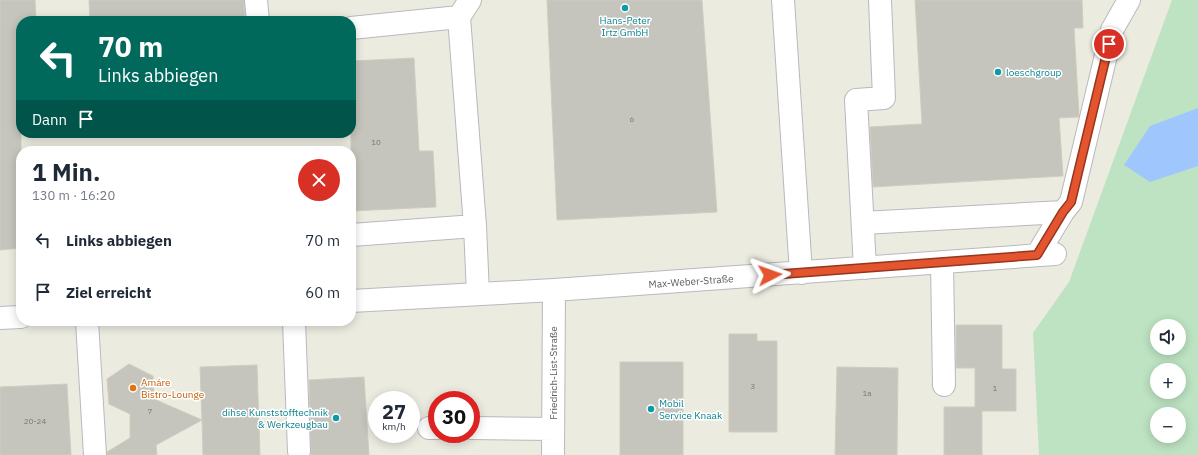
<!DOCTYPE html>
<html lang="de">
<head>
<meta charset="utf-8">
<style>
	:root { --surface:#fff; --page:#f6f6f7; --text:#1f2937; --muted:#747a83 }
	body { margin:0; font-family:"IBM Plex Sans",sans-serif; background:var(--page); color:var(--text); height:100vh; display:flex; flex-direction:column; font-size:15px; white-space:nowrap }
	* { box-sizing:border-box; margin:0 }
	p { font-size:13px; color:var(--muted) }
	.icon { flex:none; width:22px; height:22px; fill:none; stroke:currentColor; stroke-width:2; stroke-linecap:round; stroke-linejoin:round }
	.map { position:relative; flex:1; overflow:hidden }
	.drawer { position:absolute; left:16px; top:146px; width:340px; height:180px; display:flex; flex-direction:column; background:var(--surface); border-radius:16px; box-shadow:0 2px 10px #0003 }
	.drawer>* { flex:none }
	.hud { position:absolute; left:16px; top:16px; width:340px; height:122px; border-radius:16px; box-shadow:0 2px 10px #0003; background:#00695c; color:#fff; overflow:hidden }
	.buttons { position:absolute; left:1150px; top:319px; display:grid; gap:8px }
	.buttons a { display:grid; place-items:center; width:36px; height:36px; border-radius:50%; background:var(--surface); box-shadow:0 2px 10px #0003; font-size:20px }
	.speed { position:absolute; left:368px; top:391px; display:flex; gap:8px; font-size:20px; font-weight:700; text-align:center }
	.speed>* { display:grid; place-content:center; width:52px; height:52px; border-radius:50%; background:var(--surface); box-shadow:0 2px 10px #0003; line-height:1 }
	.speed small { font-size:10px; font-weight:400 }
	.speed .limit { border:6px solid #d22; background:#fff; color:#111 }
	.pin { position:absolute; display:grid; place-items:center; width:34px; height:34px; color:#fff; margin:-17px; border:2px solid #fff; border-radius:50%; box-shadow:0 1px 4px #0007 }
	.me { position:absolute; width:44px; margin:-22px; rotate:86deg; stroke-linejoin:round; filter:drop-shadow(0 0 3px #0008) }
	.turn { display:flex; align-items:center; gap:14px; height:84px; padding:0 16px; font-size:18px }
	.turn .icon { width:52px; height:52px; stroke-width:2.5 }
	.turn b { display:block; font-size:28px; line-height:34px }
	.then { display:flex; align-items:center; height:38px; padding:0 16px; background:#0003; gap:8px; font-size:15px }
	.round { display:grid; place-items:center; flex:none; width:42px; height:42px; border-radius:21px; background:var(--page) }
	.head { display:flex; align-items:center; justify-content:space-between; height:68px; padding:0 16px }
	h1 { font-size:24px; font-weight:700; line-height:30px }
	ul { padding:0; list-style:none }
	li { display:flex; align-items:center; gap:12px; height:52px; padding:0 16px }
	li div { flex:1 }
	li b { display:block; font-size:15px }
	li em { font-style:normal }
	.map>svg:first-child { display:block }
	.green { fill:#bde3c2; fill-rule:evenodd }
	.water { fill:#9fc7fd }
	.building { fill:#c6c5bd; stroke:#d0cdbf }
	.lines { fill:none; stroke-linecap:round; stroke-linejoin:round }
	.minor-casing { stroke:#b8b9bf; stroke-width:24 }
	.minor { stroke:#fff; stroke-width:22 }
	.route-casing { stroke:#94371e; stroke-width:10 }
	.route { stroke:#e4542e; stroke-width:7 }
	.culture-dot { fill:#0f9aa8; stroke:#fff; stroke-width:1.5 }
	.food-dot { fill:#e8710a; stroke:#fff; stroke-width:1.5 }
	.labels { text-anchor:middle; stroke-width:3; stroke-linejoin:round; paint-order:stroke }
	.number-label { font-size:8px; fill:#747678 }
	.culture-label { font-size:10px; fill:#0d838f; stroke:#fff; text-anchor:start }
	.street-label { font-size:10px; fill:#595b61; stroke:#fff }
	.food-label { font-size:10px; fill:#c56008; stroke:#fff; text-anchor:start }
</style>
</head>
<body>
<div class="map">
<svg width="1198" height="455" viewBox="0 0 1198 455">
	<rect width="100%" height="100%" fill="#ecebe0"/>
	<path class="green" d="M 1172,0 L 1198,0 L 1198,455 L 1039,455 L 1033,333 L 1069,282 ZM 1157,326 L 1179,326 L 1179,348 L 1157,348 ZM 1157,370 L 1179,370 L 1179,392 L 1157,392 ZM 1157,414 L 1179,414 L 1179,436 L 1157,436 Z"/>
	<path class="water" d="M 1198,108 L 1198,166 L 1150,182 L 1124,165 L 1150,126 Z"/>
	<path class="building" d="M 0,0 L 35,0 L 36,21 L 21,21 L 21,248 L 0,250 Z
		M 89,0 L 244,0 L 245,21 L 90,21 Z
		M 547,0 L 702,0 L 717,212 L 557,220 Z
		M 915,0 L 1082,0 L 1083,28 L 1074,28 L 1079,115 L 1079,117 L 1059,118 L 1063,176 L 873,187 L 870,127 L 922,124 Z
		M 414,58 L 419,151 L 433,151 L 436,207 L 351,211 L 351,61 Z
		M 956,325 L 1002,325 L 1002,369 L 1016,369 L 1016,411 L 982,411 L 982,455 L 944,455 L 944,407 L 975,407 L 975,368 L 956,368 Z
		M 729,334 L 757,334 L 757,341 L 777,341 L 777,432 L 729,432 Z
		M 620,362 L 683,362 L 683,455 L 620,455 Z
		M 129,364 L 153,376 L 154,399 L 202,420 L 200,367 L 257,365 L 260,455 L 203,455 L 202,420 L 156,445 L 157,455 L 107,455 L 107,452 L 130,438 L 130,414 L 109,404 L 107,379 Z
		M 837,367 L 898,368 L 897,455 L 835,455 Z
		M 364,377 L 369,455 L 311,455 L 311,451 L 309,380 Z
		M 67,384 L 71,455 L 0,455 L 0,387 Z"/>
	<g class="lines">
		<defs>
			<path id="minor" d="M 256,0 L 258,21
				M 783,0 L 801,273
				M 459,17 L 470,0
				M 351,28 L 459,17 L 475,226
				M 863,223 L 1063,212
				M 351,235 L 475,226 L 478,294
				M 1037,255 L 1063,212 L 1071,202 L 1112,30 L 1129,0
				M 942,263 L 944,385
				M 865,268 L 856,100 L 884,98 L 880,0
				M 351,301 L 554,290 L 1055,254
				M 0,318 L 21,317
				M 87,321 L 95,455
				M 294,321 L 299,451
				M 429,428 L 437,428
				M 471,428 L 553,429
				M 553,455 L 554,290"/>
		</defs>
		<use href="#minor" class="minor-casing"/>
		<use href="#minor" class="minor"/>
	</g>
	<g class="lines">
		<defs>
			<path id="route" d="M 770,275 L 1037,255 L 1063,212 L 1071,202 L 1109,44"/>
		</defs>
		<use href="#route" class="route-casing"/>
		<use href="#route" class="route"/>
	</g>
	<g class="culture-dot">
		<circle cx="625" cy="8" r="4"/>
		<circle cx="998" cy="72" r="4"/>
		<circle cx="651" cy="409" r="4"/>
		<circle cx="336" cy="418" r="4"/>
	</g>
	<circle class="food-dot" cx="133" cy="388" r="4"/>
	<g class="labels">
		<g class="number-label">
			<text x="632" y="122">6</text>
			<text x="376" y="145">10</text>
			<text x="753" y="389">3</text>
			<text x="995" y="391">1</text>
			<text x="867" y="396">1a</text>
			<text x="150" y="414">7</text>
			<text x="35" y="424">20-24</text>
		</g>
		<g class="culture-label">
			<text x="625" y="24" text-anchor="middle">Hans-Peter<tspan x="625" dy="12">Irtz GmbH</tspan></text>
			<text x="1006" y="76">loeschgroup</text>
			<text x="659" y="407">Mobil<tspan x="659" dy="12">Service Knaak</tspan></text>
			<text x="328" y="416" text-anchor="end">dihse Kunststofftechnik<tspan x="328" dy="12">&amp; Werkzeugbau</tspan></text>
		</g>
		<g class="street-label">
			<text transform="translate(691 281) rotate(-4)" y="4">Max-Weber-Straße</text>
			<text transform="translate(553 373) rotate(-90)" y="4">Friedrich-List-Straße</text>
		</g>
		<g class="food-label">
			<text x="141" y="386">Amáre<tspan x="141" dy="12">Bistro-Lounge</tspan></text>
		</g>
	</g>
</svg>
<div class="buttons">
<a><svg class="icon" aria-label="sound" viewBox="0 0 24 24"><path d="M4 9h4l5-4v14l-5-4H4zM17 9q2 3 0 6"/></svg></a>
<a>+</a>
<a>−</a>
</div>
<div class="speed"><div>27<small>km/h</small></div><div class="limit">30</div></div>
<div class="pin" style="left:1109px;top:44px;background:#d93025"><svg class="icon" aria-label="arrive" viewBox="0 0 24 24"><path d="M6 21V4h12l-3 4 3 4H6"/></svg></div>
<svg class="me" style="left:770px;top:275px" viewBox="-20 -20 40 40"><path d="M0-17L14 15 0 8-14 15z" fill="#e4542e" stroke="#fff" stroke-width="4"/></svg>
<div class="hud">
<div class="turn"><svg class="icon" aria-label="left" viewBox="0 0 24 24"><path d="M17 20v-9H6M10 6l-5 5 5 5"/></svg><div><b>70 m</b>Links abbiegen</div></div>
<div class="then">Dann<svg class="icon" aria-label="arrive" viewBox="0 0 24 24"><path d="M6 21V4h12l-3 4 3 4H6"/></svg></div>
</div>
<section class="drawer">
<div class="head"><div><h1>1 Min.</h1><p>130 m · 16:20</p></div><a class="round" style="background:#d93025;color:#fff"><svg class="icon" aria-label="close" viewBox="0 0 24 24"><path d="M6 6l12 12M18 6L6 18"/></svg></a></div>
<ul>
<li><svg class="icon" aria-label="left" viewBox="0 0 24 24"><path d="M17 20v-9H6M10 6l-5 5 5 5"/></svg><div><b>Links abbiegen</b></div><em>70 m</em></li>
<li><svg class="icon" aria-label="arrive" viewBox="0 0 24 24"><path d="M6 21V4h12l-3 4 3 4H6"/></svg><div><b>Ziel erreicht</b></div><em>60 m</em></li>
</ul>
</section>
</div>
</body>
</html>
